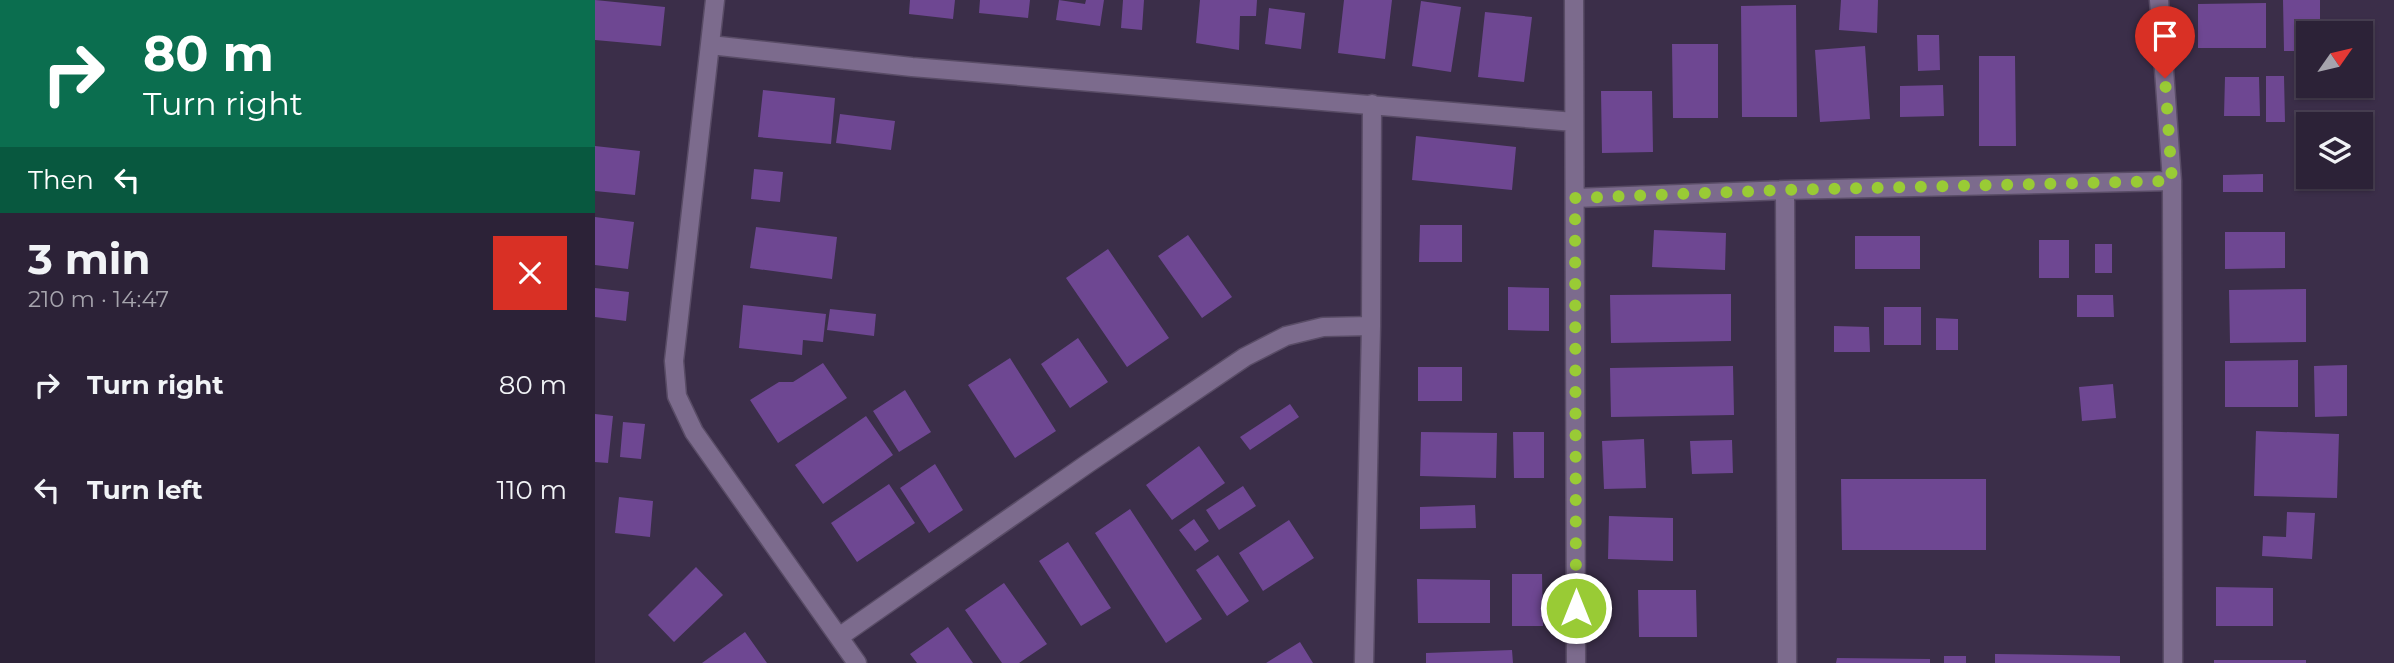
<!DOCTYPE html>
<html lang="en">
<head>
<meta charset="utf-8">
<style>
	:root { --surface:#2c2237; --page:#382f42; --text:#f1f3f6; --muted:#a6a4ad; --line:#483f52 }
	body { margin:0; font-family:Montserrat,sans-serif; background:var(--page); color:var(--text); height:100vh; display:flex; flex-direction:column; font-size:26px; white-space:nowrap }
	* { box-sizing:border-box; margin:0 }
	p { font-size:23px; color:var(--muted) }
	.icon { flex:none; width:38px; height:38px; fill:none; stroke:currentColor; stroke-width:2; stroke-linecap:round; stroke-linejoin:round }
	.map { position:relative; flex:1; overflow:hidden }
	.details { display:flex; flex-direction:column; background:var(--surface); width:595px }
	.details>* { flex:none }
	.guide { background:#0b6e4f; color:#fff; overflow:hidden }
	.needle { width:46px; rotate:56deg }
	.fabs { position:absolute; left:1701px; top:21px; display:grid; gap:14px }
	.fabs a { display:grid; place-items:center; width:77px; height:77px; border-radius:0px; background:var(--surface); box-shadow:0 2px 5px #0004,0 0 0 2px var(--line); font-size:35px }
	.pin { position:absolute; display:grid; place-items:center; width:60px; height:60px; color:#fff; margin:-72px -30px; border-radius:50% 50% 50% 0; rotate:-45deg; box-shadow:0 0 7px #0007 }
	.pin .icon { rotate:45deg }
	.me { position:absolute; width:77px; margin:-38px; rotate:0deg; stroke-linejoin:round; filter:drop-shadow(0 0 5px #0008) }
	.turn { display:flex; align-items:center; gap:24px; height:147px; padding:0 28px; font-size:32px }
	.turn .icon { width:91px; height:91px; stroke-width:2.5 }
	.turn b { display:block; font-size:49px; line-height:60px }
	.then { display:flex; align-items:center; height:66px; padding:0 28px; background:#0003; gap:14px; font-size:26px }
	.round { display:grid; place-items:center; flex:none; width:74px; height:74px; border-radius:0px; background:var(--page) }
	.headline { display:flex; align-items:center; justify-content:space-between; height:119px; padding:0 28px }
	h1 { font-size:42px; font-weight:700; line-height:52px }
	ul { padding:0; list-style:none }
	li { display:flex; align-items:center; gap:21px; height:105px; padding:0 28px }
	li div { flex:1 }
	li b { display:block; font-size:26px }
	li em { font-style:normal }
	main { display:flex; flex:1; min-height:0 }
	.map>svg:first-child { display:block }
	.building { fill:#6e4792 }
	.lines { fill:none; stroke-linecap:round; stroke-linejoin:round }
	.street-casing { stroke:#594c66; stroke-width:21 }
	.street { stroke:#7c6b8d; stroke-width:18 }
	.route { stroke:#99cb35; stroke-width:12; stroke-dasharray:0 21.6 }
</style>
</head>
<body>
<main>
<section class="details">
<div class="guide">
<div class="turn"><svg class="icon" aria-label="right" viewBox="0 0 24 24"><path d="M7 20v-9h11M14 6l5 5-5 5"/></svg><div><b>80 m</b>Turn right</div></div>
<div class="then">Then<svg class="icon" aria-label="left" viewBox="0 0 24 24"><path d="M17 20v-9H6M10 6l-5 5 5 5"/></svg></div>
</div>
<div class="headline"><div><h1>3 min</h1><p>210 m · 14:47</p></div><a class="round" style="background:#d93025;color:#fff"><svg class="icon" aria-label="close" viewBox="0 0 24 24"><path d="M6 6l12 12M18 6L6 18"/></svg></a></div>
<ul>
<li><svg class="icon" aria-label="right" viewBox="0 0 24 24"><path d="M7 20v-9h11M14 6l5 5-5 5"/></svg><div><b>Turn right</b></div><em>80 m</em></li>
<li><svg class="icon" aria-label="left" viewBox="0 0 24 24"><path d="M17 20v-9H6M10 6l-5 5 5 5"/></svg><div><b>Turn left</b></div><em>110 m</em></li>
</ul>
</section>
<div class="map">
<svg width="1799" height="663" viewBox="0 0 1799 663">
	<rect width="100%" height="100%" fill="#3b2e49"/>
	<path class="building" d="M 0,0 L 70,7 L 66,46 L 0,40 Z
		M 315,0 L 360,0 L 358,19 L 314,14 Z
		M 385,0 L 435,0 L 433,18 L 384,13 Z
		M 464,0 L 490,4 L 491,0 L 509,0 L 505,26 L 461,20 Z
		M 528,0 L 549,0 L 547,30 L 526,28 Z
		M 605,0 L 662,0 L 661,16 L 645,16 L 644,50 L 601,43 Z
		M 749,0 L 797,0 L 790,59 L 743,53 Z
		M 1246,0 L 1283,0 L 1282,33 L 1244,30 Z
		M 1688,0 L 1725,0 L 1725,33 L 1713,33 L 1713,51 L 1689,51 Z
		M 826,1 L 866,7 L 856,72 L 817,66 Z
		M 1671,3 L 1671,48 L 1603,48 L 1603,4 Z
		M 1201,5 L 1202,117 L 1147,117 L 1146,6 Z
		M 674,8 L 710,13 L 706,49 L 670,44 Z
		M 890,12 L 937,17 L 929,82 L 883,77 Z
		M 1322,35 L 1344,35 L 1345,70 L 1323,71 Z
		M 1077,44 L 1123,44 L 1123,118 L 1078,118 Z
		M 1270,46 L 1275,119 L 1225,122 L 1220,50 Z
		M 1384,56 L 1420,56 L 1421,146 L 1384,146 Z
		M 1671,76 L 1689,76 L 1690,122 L 1671,122 Z
		M 1630,77 L 1664,77 L 1665,116 L 1629,116 Z
		M 1348,85 L 1349,116 L 1305,117 L 1305,86 Z
		M 168,90 L 240,98 L 236,144 L 163,137 Z
		M 1006,91 L 1057,91 L 1058,152 L 1007,153 Z
		M 245,114 L 300,121 L 296,150 L 241,143 Z
		M 821,136 L 921,147 L 917,190 L 817,180 Z
		M 0,146 L 45,151 L 40,195 L 0,191 Z
		M 159,169 L 188,172 L 185,202 L 156,199 Z
		M 1668,174 L 1668,192 L 1628,192 L 1628,175 Z
		M 0,217 L 39,222 L 33,269 L 0,265 Z
		M 825,225 L 867,225 L 867,262 L 824,262 Z
		M 161,227 L 242,237 L 237,279 L 155,268 Z
		M 1059,230 L 1131,233 L 1130,270 L 1057,267 Z
		M 1630,232 L 1690,232 L 1690,268 L 1630,269 Z
		M 593,235 L 637,297 L 607,318 L 563,256 Z
		M 1260,236 L 1325,236 L 1325,269 L 1260,269 Z
		M 1444,240 L 1474,240 L 1474,278 L 1444,278 Z
		M 1500,244 L 1517,244 L 1517,273 L 1500,273 Z
		M 513,249 L 574,338 L 532,367 L 471,278 Z
		M 913,287 L 954,288 L 954,331 L 913,330 Z
		M 0,288 L 34,292 L 31,321 L 0,317 Z
		M 1711,289 L 1711,342 L 1635,343 L 1634,290 Z
		M 1136,294 L 1136,341 L 1016,343 L 1015,295 Z
		M 1482,295 L 1518,295 L 1519,317 L 1482,317 Z
		M 148,305 L 231,314 L 228,342 L 208,340 L 207,355 L 144,348 Z
		M 1289,307 L 1326,307 L 1326,345 L 1289,345 Z
		M 235,309 L 281,314 L 279,336 L 232,330 Z
		M 1341,318 L 1363,319 L 1363,350 L 1341,350 Z
		M 1239,326 L 1274,327 L 1275,352 L 1239,352 Z
		M 483,338 L 513,382 L 475,408 L 446,364 Z
		M 415,358 L 461,431 L 420,458 L 373,385 Z
		M 1703,360 L 1703,407 L 1630,407 L 1630,361 Z
		M 228,363 L 252,398 L 183,443 L 155,400 L 184,382 L 198,382 Z
		M 1752,365 L 1752,416 L 1720,417 L 1719,366 Z
		M 1138,366 L 1139,415 L 1016,417 L 1015,368 Z
		M 823,367 L 867,367 L 867,401 L 823,401 Z
		M 1518,384 L 1521,418 L 1487,421 L 1484,387 Z
		M 310,390 L 336,432 L 304,452 L 278,411 Z
		M 695,404 L 704,417 L 655,450 L 645,437 Z
		M 0,414 L 18,416 L 13,463 L 0,462 Z
		M 271,416 L 298,455 L 228,504 L 200,465 Z
		M 28,422 L 50,424 L 46,459 L 25,457 Z
		M 1661,431 L 1744,434 L 1742,498 L 1659,496 Z
		M 826,432 L 902,433 L 901,478 L 825,476 Z
		M 918,432 L 949,432 L 949,478 L 919,478 Z
		M 1049,439 L 1051,488 L 1009,489 L 1007,441 Z
		M 1137,440 L 1138,473 L 1097,474 L 1095,441 Z
		M 604,446 L 630,483 L 577,520 L 551,485 Z
		M 340,464 L 368,510 L 334,533 L 305,488 Z
		M 1246,479 L 1391,479 L 1391,550 L 1247,550 Z
		M 294,484 L 320,523 L 262,562 L 236,523 Z
		M 648,486 L 661,506 L 624,530 L 611,510 Z
		M 24,497 L 58,501 L 55,537 L 20,533 Z
		M 880,505 L 881,528 L 825,529 L 825,507 Z
		M 535,509 L 607,619 L 571,643 L 500,533 Z
		M 1692,512 L 1720,513 L 1717,559 L 1667,556 L 1668,536 L 1691,537 Z
		M 1014,516 L 1078,518 L 1078,561 L 1013,559 Z
		M 599,519 L 614,541 L 600,551 L 584,530 Z
		M 694,520 L 719,558 L 668,591 L 644,553 Z
		M 473,542 L 516,608 L 486,626 L 444,561 Z
		M 623,555 L 654,601 L 632,616 L 601,570 Z
		M 101,567 L 128,595 L 79,642 L 53,615 Z
		M 917,574 L 947,574 L 948,626 L 917,626 Z
		M 822,579 L 895,580 L 895,623 L 823,623 Z
		M 409,583 L 452,644 L 424,663 L 407,663 L 370,610 Z
		M 1621,587 L 1678,588 L 1678,626 L 1621,626 Z
		M 1043,590 L 1101,590 L 1102,637 L 1044,637 Z
		M 353,627 L 378,663 L 322,663 L 315,654 Z
		M 150,632 L 172,663 L 107,663 Z
		M 705,642 L 718,663 L 671,663 Z
		M 917,650 L 918,663 L 831,663 L 831,653 Z
		M 1400,654 L 1525,656 L 1525,663 L 1400,663 Z
		M 1349,656 L 1371,656 L 1371,663 L 1349,663 Z
		M 1242,658 L 1335,659 L 1335,663 L 1241,663 Z
		M 1619,660 L 1711,660 L 1711,663 L 1619,663 Z"/>
	<g class="lines">
		<defs>
			<path id="street" d="M 120,0 L 79,361 L 82,396 L 99,432 L 262,663
				M 979,0 L 981,663
				M 1564,0 L 1577,181 L 1578,663
				M 115,45 L 317,67 L 979,122
				M 1190,190 L 1192,663
				M 980,198 L 1190,190 L 1577,181
				M 244,637 L 492,464 L 650,357 L 691,336 L 728,327 L 776,326
				M 769,663 L 776,326 L 777,104"/>
		</defs>
		<use href="#street" class="street-casing"/>
		<use href="#street" class="street"/>
	</g>
	<g class="lines">
		<path class="route" d="M 981,608 L 980,198 L 1190,190 L 1577,181 L 1570,78"/>
	</g>
</svg>
<div class="fabs">
<a><svg class="needle" viewBox="-14 -14 28 28"><path d="M0-13l5 13h-10z" fill="#e53935"/><path d="M0 13l5-13h-10z" fill="#a6a4ad"/></svg></a>
<a><svg class="icon" aria-label="layers" viewBox="0 0 24 24"><path d="M12 4l9 5-9 5-9-5zM3 14l9 5 9-5"/></svg></a>
</div>
<div class="pin" style="left:1570px;top:78px;background:#d93025"><svg class="icon" aria-label="arrive" viewBox="0 0 24 24"><path d="M6 21V4h12l-3 4 3 4H6"/></svg></div>
<svg class="me" style="left:981px;top:608px" viewBox="-20 -20 40 40"><circle r="17" fill="#99cb35" stroke="#fff" stroke-width="3"/><path d="M0-11L8 9 0 5-8 9z" fill="#fff"/></svg>
</div>
</main>
</body>
</html>
